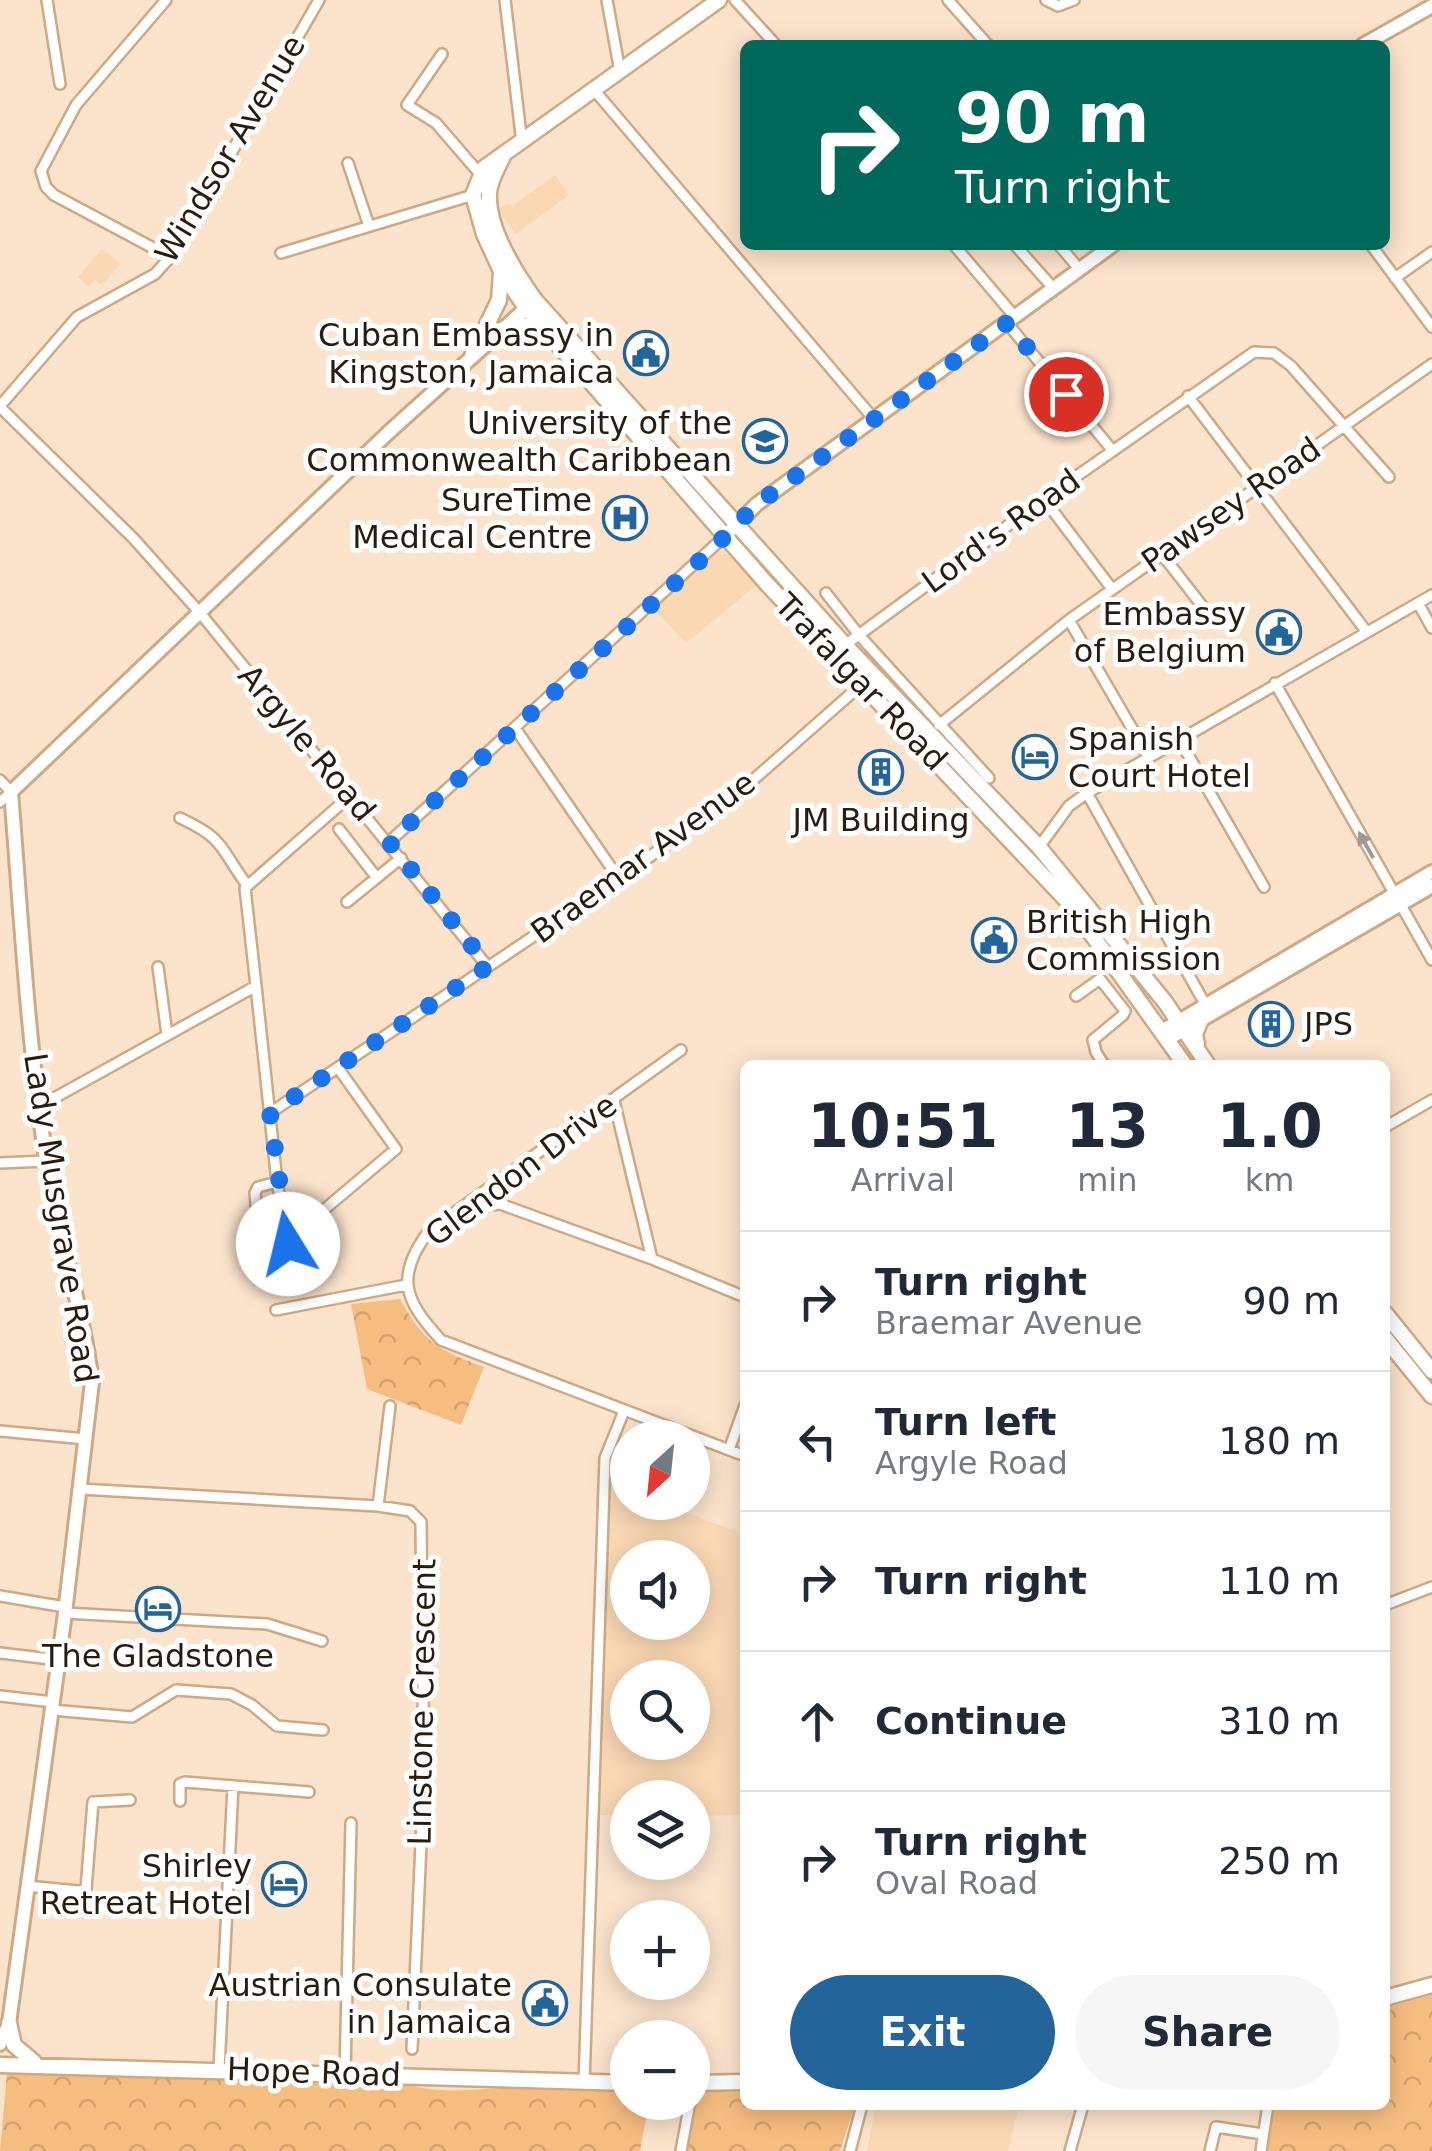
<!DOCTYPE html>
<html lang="en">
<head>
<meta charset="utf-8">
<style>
	:root { --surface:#fff; --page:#f6f6f7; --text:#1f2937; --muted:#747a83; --line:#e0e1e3; --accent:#23649a }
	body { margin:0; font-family:"DejaVu Sans",sans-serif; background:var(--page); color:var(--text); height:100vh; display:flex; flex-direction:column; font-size:38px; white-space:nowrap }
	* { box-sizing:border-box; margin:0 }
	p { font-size:32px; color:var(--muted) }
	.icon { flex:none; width:55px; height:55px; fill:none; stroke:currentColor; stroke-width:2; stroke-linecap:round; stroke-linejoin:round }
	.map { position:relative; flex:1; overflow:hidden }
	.sheet { position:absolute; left:740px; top:1060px; width:650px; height:1050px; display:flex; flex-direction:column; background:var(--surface); border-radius:15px; box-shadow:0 5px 25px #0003 }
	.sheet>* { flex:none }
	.hud { position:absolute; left:740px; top:40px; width:650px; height:210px; border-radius:15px; box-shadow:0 5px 25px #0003; background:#00695c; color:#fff; overflow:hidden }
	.needle { width:65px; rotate:207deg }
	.controls { position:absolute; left:610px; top:1420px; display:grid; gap:20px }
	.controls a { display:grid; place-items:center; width:100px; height:100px; border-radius:50%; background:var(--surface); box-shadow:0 5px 25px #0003; font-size:50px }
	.pin { position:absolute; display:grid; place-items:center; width:85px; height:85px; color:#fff; margin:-42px; border:5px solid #fff; border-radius:50%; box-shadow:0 2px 10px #0007 }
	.me { position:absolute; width:110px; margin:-55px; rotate:351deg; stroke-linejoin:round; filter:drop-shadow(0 0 8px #0008) }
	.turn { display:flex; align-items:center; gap:35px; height:210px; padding:0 50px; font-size:45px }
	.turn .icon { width:130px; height:130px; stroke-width:2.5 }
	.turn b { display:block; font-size:70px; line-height:85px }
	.eta { display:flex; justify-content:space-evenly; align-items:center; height:170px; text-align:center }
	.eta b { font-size:60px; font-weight:600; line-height:70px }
	.primary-button { display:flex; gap:20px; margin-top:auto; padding:20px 50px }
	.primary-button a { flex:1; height:115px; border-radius:60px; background:var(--accent); color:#fff; font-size:40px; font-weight:600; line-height:115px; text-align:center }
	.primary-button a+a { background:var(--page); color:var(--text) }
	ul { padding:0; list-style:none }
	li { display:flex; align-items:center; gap:30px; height:140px; padding:0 50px; border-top:2px solid var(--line) }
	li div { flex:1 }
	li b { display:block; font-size:38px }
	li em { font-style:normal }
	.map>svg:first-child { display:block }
	.built { fill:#fbd8b4; fill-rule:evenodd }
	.park { fill:url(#park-crowns) }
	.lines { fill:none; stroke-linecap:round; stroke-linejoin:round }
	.stream { stroke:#f26f8f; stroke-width:2.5 }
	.minor-casing { stroke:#cea983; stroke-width:14 }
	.secondary-casing { stroke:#cea983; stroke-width:18 }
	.primary-casing { stroke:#cea983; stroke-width:19 }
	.minor { stroke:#fff; stroke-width:9 }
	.secondary { stroke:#fff; stroke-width:12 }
	.primary { stroke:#fff; stroke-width:14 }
	.oneway { fill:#9f9992 }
	.route { stroke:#1a73e8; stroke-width:18; stroke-dasharray:0 32.4 }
	.labels { text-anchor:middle; stroke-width:10; stroke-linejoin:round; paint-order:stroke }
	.street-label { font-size:32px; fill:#2a1c0d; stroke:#fff }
	.poi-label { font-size:32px; fill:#2a1c0d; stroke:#fff; text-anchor:end }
</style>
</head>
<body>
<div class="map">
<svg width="1432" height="2151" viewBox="0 0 1432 2151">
	<defs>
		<pattern id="park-crowns" width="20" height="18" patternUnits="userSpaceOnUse" patternTransform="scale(2.5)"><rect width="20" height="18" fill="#f6bd81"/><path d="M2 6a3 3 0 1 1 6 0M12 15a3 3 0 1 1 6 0" fill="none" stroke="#d3a26e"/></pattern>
	</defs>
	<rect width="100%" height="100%" fill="#fbe3cc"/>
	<path class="built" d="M 555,175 L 569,195 L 516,234 L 498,210 L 508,203 L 512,206 Z
		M 102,249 L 120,264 L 105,282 L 100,284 L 95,280 L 89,287 L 78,277 Z
		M 717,554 L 729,554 L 759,583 L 686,643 L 654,610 Z
		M 611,1482 L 627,1488 L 628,1502 L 663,1503 L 745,1535 L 745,1815 L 693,1816 L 692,1798 L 628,1798 L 627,1815 L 600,1815 ZM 628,1558 L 692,1558 L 692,1622 L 628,1622 ZM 628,1678 L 692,1678 L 692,1742 L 628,1742 Z
		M 876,2105 L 1019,2105 L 1008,2151 L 867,2151 Z"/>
	<path class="park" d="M 400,1299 C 424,1343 438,1350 484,1367 L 461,1425 L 367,1389 L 351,1304 Z
		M 1432,1995 L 1432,2151 L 1266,2151 L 1274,2105 L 1385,2105 L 1385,2008 Z
		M 7,2073 L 392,2078 C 434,2101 500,2085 548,2085 C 575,2085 601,2088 627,2089 L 628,2102 L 655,2103 L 649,2104 L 640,2151 L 0,2151 Z
		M 695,2091 L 745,2092 L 745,2105 L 855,2105 L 840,2151 L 684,2151 Z"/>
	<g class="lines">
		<path class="stream" d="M 52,0 L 57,34"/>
		<defs>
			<path id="minor" d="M 47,0 L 60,84
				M 166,0 L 76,105 L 41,171 L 46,187 L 54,195 L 170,257
				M 505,0 L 522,143
				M 607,0 L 620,72
				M 735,0 L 776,45
				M 948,0 L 988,45
				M 1046,0 L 1058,6 L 1074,0
				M 442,54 L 407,105 L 436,123 L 480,174
				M 595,91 L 873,418
				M 348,163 L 369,226
				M 954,245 L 1015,317
				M 1015,245 L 1054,289
				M 1059,245 L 1080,270
				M 1371,245 L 1432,327
				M 281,253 L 473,195
				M 1395,278 L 1432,252
				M 1007,323 L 1113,451
				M 1188,396 L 1366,631
				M 0,406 L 77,317 L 155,274 L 173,254 L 319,0
				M 0,407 L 134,539 L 201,614 L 488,967
				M 1044,499 L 1112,589
				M 1161,553 L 1214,621
				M 826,593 L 859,635 L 989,778
				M 1418,603 L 1432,628
				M 1069,620 L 1148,756
				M 845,645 L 1044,499 L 1254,352 L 1274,353 L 1291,366 L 1389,477
				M 1275,683 L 1432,960
				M 939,725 L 1069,620 L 1432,364
				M 515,728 L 619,879
				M 1179,739 L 1264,887
				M 0,780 L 11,792 L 0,802
				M 1087,793 L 1205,1004
				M 180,818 C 226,839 220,849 247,885
				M 339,829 L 377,878
				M 389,842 L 725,536
				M 1039,847 L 1069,806 L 1087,793 L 1432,595
				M 347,902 L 401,858
				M 158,967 L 167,1035
				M 256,986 L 277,1182 L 288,1239 L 285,1246 L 263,1250 L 260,1246 L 255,1193 L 258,1187 L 277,1182
				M 1076,996 L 1100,979 L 1125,1011 L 1123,1015 L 1093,1040 L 1096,1052 L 1104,1065
				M 681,1050 L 429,1231 C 394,1277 405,1301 441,1340 L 745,1456
				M 614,1101 L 652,1259
				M 38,1107 L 256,986 L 245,888 L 350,796
				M 270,1113 L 619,879 L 744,788 L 862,684
				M 1385,1127 L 1432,1100
				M 0,1163 L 46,1161
				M 326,1208 L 396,1149 L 338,1068
				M 465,1208 L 500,1204 L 652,1259 L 745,1297
				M 276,1310 L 406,1285
				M 0,1431 L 86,1439
				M 729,1450 L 745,1405
				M 80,1489 L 378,1506 L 410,1511 L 421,1522 L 424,1774 L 412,2049
				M 378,1506 L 390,1406
				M 0,1596 L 65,1607
				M 1385,1605 L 1432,1587
				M 65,1613 L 267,1624 L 322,1641
				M 0,1653 L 59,1660
				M 0,1696 L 53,1702
				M 52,1710 L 132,1717 L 176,1690 L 231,1694 L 252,1705 L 277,1726 L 323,1730
				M 180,1801 L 180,1784 L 185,1782 L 309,1792
				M 27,1886 L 78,1891 L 86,1889 L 93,1802 L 130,1800
				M 219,2069 L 233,1786
				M 345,2073 L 351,1823
				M 584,2083 L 605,1458 L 624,1411
				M 681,2151 L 690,2102
				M 850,2151 L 862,2105
				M 1070,2151 L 1083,2105
				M 1210,2151 L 1216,2127 L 1263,2134
				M 1261,2151 L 1268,2105"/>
			<path id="secondary" d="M 1363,45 L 1432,6
				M 730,531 L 757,504 L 1113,245
				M 1162,1031 L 1432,872
				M 1168,1039 L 1432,886
				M 0,2044 L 9,2023 L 65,1613 L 92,1382 C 82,1306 58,1233 46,1158 C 27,1037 21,914 11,792 L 389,432 L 533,302"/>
			<path id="primary" d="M 719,0 L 484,168 L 473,195 L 484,234 L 501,271 L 526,308 L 767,584 L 1070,904 L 1185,1065
				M 503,156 C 498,168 490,179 489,193 C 487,229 515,272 535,300 L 845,645 L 1039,847 L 1165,1002 L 1208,1065
				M 501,330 C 519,323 529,323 545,335
				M 472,356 L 499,300 L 501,273
				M 1197,1044 L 1195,1034 L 1202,1017
				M 1385,1313 L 1432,1371
				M 1385,1338 L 1432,1396
				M 1385,1998 L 1432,1985
				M 9,2023 L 14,2045 L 34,2062
				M 0,2065 L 628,2083
				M 692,2083 L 745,2082"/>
		</defs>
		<use href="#minor" class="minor-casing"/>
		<use href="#secondary" class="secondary-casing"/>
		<use href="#primary" class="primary-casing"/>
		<use href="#minor" class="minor"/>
		<use href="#secondary" class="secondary"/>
		<use href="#primary" class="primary"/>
	</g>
	<defs><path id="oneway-solid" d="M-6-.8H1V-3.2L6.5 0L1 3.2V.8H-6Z" transform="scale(2.5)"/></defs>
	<use class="oneway" href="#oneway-solid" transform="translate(1366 845) rotate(-119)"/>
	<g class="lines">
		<path class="route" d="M 288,1244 L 270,1113 L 488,966 L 389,842 L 706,555 L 757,504 L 1007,323 L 1066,394"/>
	</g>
	<defs>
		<symbol id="civic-ring" viewBox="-11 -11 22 22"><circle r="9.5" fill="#fff" stroke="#23649a" stroke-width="1.5"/><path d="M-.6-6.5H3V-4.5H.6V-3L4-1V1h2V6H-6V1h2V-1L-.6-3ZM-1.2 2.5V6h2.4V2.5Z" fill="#23649a"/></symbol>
		<symbol id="university-ring" viewBox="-11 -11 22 22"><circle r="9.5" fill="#fff" stroke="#23649a" stroke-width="1.5"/><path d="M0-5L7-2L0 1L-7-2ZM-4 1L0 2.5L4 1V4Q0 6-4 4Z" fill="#23649a"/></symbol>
		<symbol id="hospital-ring" viewBox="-11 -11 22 22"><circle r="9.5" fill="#fff" stroke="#23649a" stroke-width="1.5"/><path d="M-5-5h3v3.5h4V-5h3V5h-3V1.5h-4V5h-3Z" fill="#23649a"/></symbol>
		<symbol id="hotel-ring" viewBox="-11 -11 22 22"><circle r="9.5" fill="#fff" stroke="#23649a" stroke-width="1.5"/><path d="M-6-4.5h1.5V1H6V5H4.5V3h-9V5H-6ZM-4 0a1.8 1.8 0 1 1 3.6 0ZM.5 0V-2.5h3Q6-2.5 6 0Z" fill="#23649a"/></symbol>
		<symbol id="building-ring" viewBox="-11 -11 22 22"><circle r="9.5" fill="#fff" stroke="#23649a" stroke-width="1.5"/><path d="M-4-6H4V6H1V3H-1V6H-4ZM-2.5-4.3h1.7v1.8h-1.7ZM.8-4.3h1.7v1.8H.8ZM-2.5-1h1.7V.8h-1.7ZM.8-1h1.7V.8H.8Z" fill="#23649a"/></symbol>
	</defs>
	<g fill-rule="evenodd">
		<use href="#civic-ring" x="621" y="328" width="50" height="50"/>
		<use href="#university-ring" x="740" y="416" width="50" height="50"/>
		<use href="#hospital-ring" x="600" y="493" width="50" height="50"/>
		<use href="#civic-ring" x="1254" y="607" width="50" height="50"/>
		<use href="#hotel-ring" x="1010" y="732" width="50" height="50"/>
		<use href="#building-ring" x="856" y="747" width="50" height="50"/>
		<use href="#civic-ring" x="969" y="915" width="50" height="50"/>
		<use href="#building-ring" x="1246" y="999" width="50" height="50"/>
		<use href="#hotel-ring" x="133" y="1584" width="50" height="50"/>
		<use href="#hotel-ring" x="259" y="1859" width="50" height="50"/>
		<use href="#civic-ring" x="520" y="1978" width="50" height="50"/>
	</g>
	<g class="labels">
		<g class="street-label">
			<text transform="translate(230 149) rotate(-59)" y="11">Windsor Avenue</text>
			<text transform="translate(1231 505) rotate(-35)" y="11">Pawsey Road</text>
			<text transform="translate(1001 531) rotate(-36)" y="11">Lord's Road</text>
			<text transform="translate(861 682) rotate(46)" y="11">Trafalgar Road</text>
			<text transform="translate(307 743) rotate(50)" y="11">Argyle Road</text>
			<text transform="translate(643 857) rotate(-36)" y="11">Braemar Avenue</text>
			<text transform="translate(521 1170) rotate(-37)" y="11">Glendon Drive</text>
			<text transform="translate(61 1218) rotate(81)" y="11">Lady Musgrave Road</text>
			<text transform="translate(422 1702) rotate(-89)" y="11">Linstone Crescent</text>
			<text transform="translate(314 2072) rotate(2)" y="11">Hope Road</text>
		</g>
		<g class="poi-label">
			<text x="614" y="346">Cuban Embassy in<tspan x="614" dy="37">Kingston, Jamaica</tspan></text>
			<text x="732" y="434">University of the<tspan x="732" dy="37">Commonwealth Caribbean</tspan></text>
			<text x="592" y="511">SureTime<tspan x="592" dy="37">Medical Centre</tspan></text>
			<text x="1246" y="625">Embassy<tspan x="1246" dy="37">of Belgium</tspan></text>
			<text x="1068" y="750" text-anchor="start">Spanish<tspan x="1068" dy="37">Court Hotel</tspan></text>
			<text x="881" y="831" text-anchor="middle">JM Building</text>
			<text x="1026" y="933" text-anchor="start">British High<tspan x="1026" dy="37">Commission</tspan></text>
			<text x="1304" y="1035" text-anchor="start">JPS</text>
			<text x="158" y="1667" text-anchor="middle">The Gladstone</text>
			<text x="252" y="1877">Shirley<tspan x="252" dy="37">Retreat Hotel</tspan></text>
			<text x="512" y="1996">Austrian Consulate<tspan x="512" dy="37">in Jamaica</tspan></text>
		</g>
	</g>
</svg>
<div class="controls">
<a><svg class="needle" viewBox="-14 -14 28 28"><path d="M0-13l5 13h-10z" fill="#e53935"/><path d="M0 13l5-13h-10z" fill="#747a83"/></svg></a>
<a><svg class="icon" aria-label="sound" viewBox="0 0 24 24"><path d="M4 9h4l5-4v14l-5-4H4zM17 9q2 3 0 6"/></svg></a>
<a><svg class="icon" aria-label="search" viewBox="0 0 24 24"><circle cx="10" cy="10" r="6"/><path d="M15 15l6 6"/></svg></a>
<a><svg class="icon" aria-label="layers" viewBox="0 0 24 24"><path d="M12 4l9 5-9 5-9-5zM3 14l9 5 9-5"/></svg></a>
<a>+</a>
<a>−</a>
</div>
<div class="pin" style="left:1066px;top:394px;background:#d93025"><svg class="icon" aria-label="arrive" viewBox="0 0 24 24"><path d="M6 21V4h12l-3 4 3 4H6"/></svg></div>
<svg class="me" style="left:288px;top:1244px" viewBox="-20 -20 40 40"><circle r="19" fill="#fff"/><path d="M0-13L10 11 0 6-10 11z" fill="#1a73e8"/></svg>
<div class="hud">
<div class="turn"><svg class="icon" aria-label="right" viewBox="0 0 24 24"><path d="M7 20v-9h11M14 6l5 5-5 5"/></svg><div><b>90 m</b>Turn right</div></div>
</div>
<section class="sheet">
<div class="eta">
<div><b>10:51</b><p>Arrival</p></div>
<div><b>13</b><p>min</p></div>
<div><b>1.0</b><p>km</p></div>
</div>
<ul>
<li><svg class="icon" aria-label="right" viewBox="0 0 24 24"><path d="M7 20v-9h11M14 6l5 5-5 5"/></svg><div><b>Turn right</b><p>Braemar Avenue</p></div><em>90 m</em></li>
<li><svg class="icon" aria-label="left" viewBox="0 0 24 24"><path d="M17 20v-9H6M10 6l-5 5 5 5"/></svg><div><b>Turn left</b><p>Argyle Road</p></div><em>180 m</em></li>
<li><svg class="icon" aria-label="right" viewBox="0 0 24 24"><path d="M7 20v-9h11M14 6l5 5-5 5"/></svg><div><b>Turn right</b></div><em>110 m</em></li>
<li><svg class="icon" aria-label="ahead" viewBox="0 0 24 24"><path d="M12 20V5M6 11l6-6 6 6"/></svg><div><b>Continue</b></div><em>310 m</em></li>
<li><svg class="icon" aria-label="right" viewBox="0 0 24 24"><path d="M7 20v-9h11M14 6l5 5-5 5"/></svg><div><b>Turn right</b><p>Oval Road</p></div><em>250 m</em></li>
</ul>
<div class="primary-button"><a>Exit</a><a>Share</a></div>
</section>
</div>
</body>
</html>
